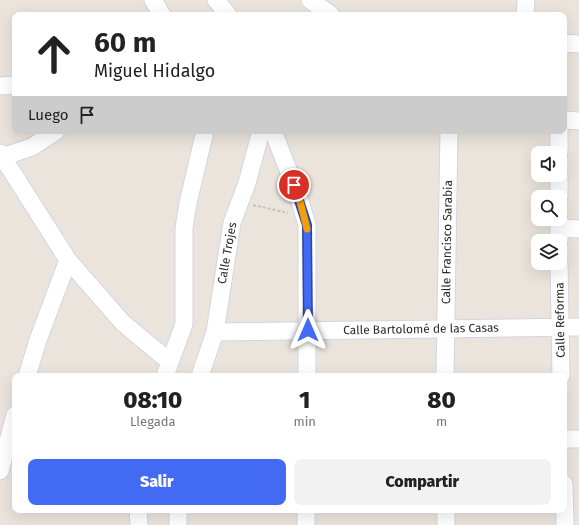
<!DOCTYPE html>
<html lang="es">
<head>
<meta charset="utf-8">
<style>
	:root { --surface:#fff; --page:#f2f2f2; --text:#222; --muted:#767676; --accent:#436af2 }
	body { margin:0; font-family:"Fira Sans",sans-serif; background:var(--page); color:var(--text); height:100vh; display:flex; flex-direction:column; font-size:15px; white-space:nowrap }
	* { box-sizing:border-box; margin:0 }
	p { font-size:13px; color:var(--muted) }
	.icon { flex:none; width:22px; height:22px; fill:none; stroke:currentColor; stroke-width:2; stroke-linecap:round; stroke-linejoin:round }
	.map { position:relative; flex:1; overflow:hidden }
	.details { position:absolute; left:12px; top:373px; width:555px; height:140px; display:flex; flex-direction:column; background:var(--surface); border-radius:8px; box-shadow:0 4px 16px #0002 }
	.details>* { flex:none }
	.top-card { position:absolute; left:12px; top:12px; width:555px; height:122px; border-radius:8px; box-shadow:0 4px 16px #0002; background:#fff; color:var(--text); overflow:hidden }
	.buttons { position:absolute; left:531px; top:146px; display:grid; gap:8px }
	.buttons a { display:grid; place-items:center; width:36px; height:36px; border-radius:8px; background:var(--surface); box-shadow:0 4px 16px #0002; font-size:20px }
	.pin { position:absolute; display:grid; place-items:center; width:34px; height:34px; color:#fff; margin:-17px; border:2px solid #fff; border-radius:50%; box-shadow:0 1px 4px #0007 }
	.me { position:absolute; width:44px; margin:-22px; rotate:0deg; stroke-linejoin:round; filter:drop-shadow(0 0 3px #0008) }
	.turn { display:flex; align-items:center; gap:14px; height:84px; padding:0 16px; font-size:18px }
	.turn .icon { width:52px; height:52px; stroke-width:2.5 }
	.turn b { display:block; font-size:28px; line-height:34px }
	.then { display:flex; align-items:center; height:38px; padding:0 16px; background:#0003; gap:8px; font-size:15px }
	.eta { display:flex; justify-content:space-evenly; align-items:center; height:68px; text-align:center }
	.eta b { font-size:24px; font-weight:800; line-height:28px }
	.primary-button { display:flex; gap:8px; margin-top:auto; padding:8px 16px }
	.primary-button a { flex:1; height:46px; border-radius:8px; background:var(--accent); color:#fff; font-size:16px; font-weight:800; line-height:46px; text-align:center }
	.primary-button a+a { background:var(--page); color:var(--text) }
	.map>svg:first-child { display:block }
	.lines { fill:none; stroke-linecap:round; stroke-linejoin:round }
	.minor-casing { stroke:#d2d5e2; stroke-width:19 }
	.path { stroke:#c3c3c3; stroke-width:2; stroke-dasharray:3 2; stroke-linecap:butt }
	.minor { stroke:#fff; stroke-width:17 }
	.route-casing { stroke:#2c459d; stroke-width:10 }
	.route { stroke:#436af2; stroke-width:7 }
	.slow { stroke:#f59e0b; stroke-width:7 }
	.labels { text-anchor:middle; stroke-width:3; stroke-linejoin:round; paint-order:stroke }
	.street-label { font-size:12px; fill:#2a2a2a; stroke:#fff }
</style>
</head>
<body>
<div class="map">
<svg width="579" height="525" viewBox="0 0 579 525">
	<rect width="100%" height="100%" fill="#ebe4dc"/>
	<g class="lines">
		<defs>
			<path id="minor" d="M 153,0 L 162,15
				M 216,0 L 228,15
				M 310,0 L 331,15
				M 525,15 L 526,0
				M 564,43 L 579,44
				M 0,86 L 15,85
				M 564,120 L 579,121
				M 273,131 L 299,198 L 307,225 L 307,376
				M 0,153 L 68,260 L 123,323 L 170,362
				M 559,153 L 559,131
				M 2,157 L 32,147 L 56,131
				M 559,197 L 559,175
				M 559,219 L 559,241
				M 559,228 L 579,229
				M 559,263 L 561,376
				M 215,332 L 579,327
				M 27,376 L 38,340 L 68,260
				M 165,376 L 184,324 L 184,228 L 188,203 L 205,131
				M 200,376 L 215,332 L 232,223 L 247,183 L 261,131
				M 445,376 L 449,131
				M 564,439 L 579,439
				M 0,471 L 15,415
				M 564,484 L 565,525
				M 138,510 L 139,525
				M 178,510 L 178,525
				M 306,510 L 306,525
				M 446,510 L 446,525"/>
		</defs>
		<use href="#minor" class="minor-casing"/>
		<path class="path" d="M 253,205 L 288,213"/>
		<use href="#minor" class="minor"/>
	</g>
	<g class="lines">
		<defs>
			<path id="route" d="M 294,185 L 307,225 L 308,330"/>
		</defs>
		<use href="#route" class="route-casing"/>
		<use href="#route" class="route"/>
		<path class="slow" d="M 300,201 L 307,229"/>
	</g>
	<g class="labels">
		<g class="street-label">
			<text transform="translate(447 242) rotate(-89)" y="4">Calle Francisco Sarabia</text>
			<text transform="translate(227 253) rotate(-80)" y="4">Calle Trojes</text>
			<text transform="translate(560 320) rotate(-91)" y="4">Calle Reforma</text>
			<text transform="translate(421 329) rotate(-1)" y="4">Calle Bartolomé de las Casas</text>
		</g>
	</g>
</svg>
<div class="buttons">
<a><svg class="icon" aria-label="sound" viewBox="0 0 24 24"><path d="M4 9h4l5-4v14l-5-4H4zM17 9q2 3 0 6"/></svg></a>
<a><svg class="icon" aria-label="search" viewBox="0 0 24 24"><circle cx="10" cy="10" r="6"/><path d="M15 15l6 6"/></svg></a>
<a><svg class="icon" aria-label="layers" viewBox="0 0 24 24"><path d="M12 4l9 5-9 5-9-5zM3 14l9 5 9-5"/></svg></a>
</div>
<div class="pin" style="left:294px;top:185px;background:#d93025"><svg class="icon" aria-label="arrive" viewBox="0 0 24 24"><path d="M6 21V4h12l-3 4 3 4H6"/></svg></div>
<svg class="me" style="left:308px;top:330px" viewBox="-20 -20 40 40"><path d="M0-17L14 15 0 8-14 15z" fill="#436af2" stroke="#fff" stroke-width="4"/></svg>
<div class="top-card">
<div class="turn"><svg class="icon" aria-label="ahead" viewBox="0 0 24 24"><path d="M12 20V5M6 11l6-6 6 6"/></svg><div><b>60 m</b>Miguel Hidalgo</div></div>
<div class="then">Luego<svg class="icon" aria-label="arrive" viewBox="0 0 24 24"><path d="M6 21V4h12l-3 4 3 4H6"/></svg></div>
</div>
<section class="details">
<div class="eta">
<div><b>08:10</b><p>Llegada</p></div>
<div><b>1</b><p>min</p></div>
<div><b>80</b><p>m</p></div>
</div>
<div class="primary-button"><a>Salir</a><a>Compartir</a></div>
</section>
</div>
</body>
</html>
